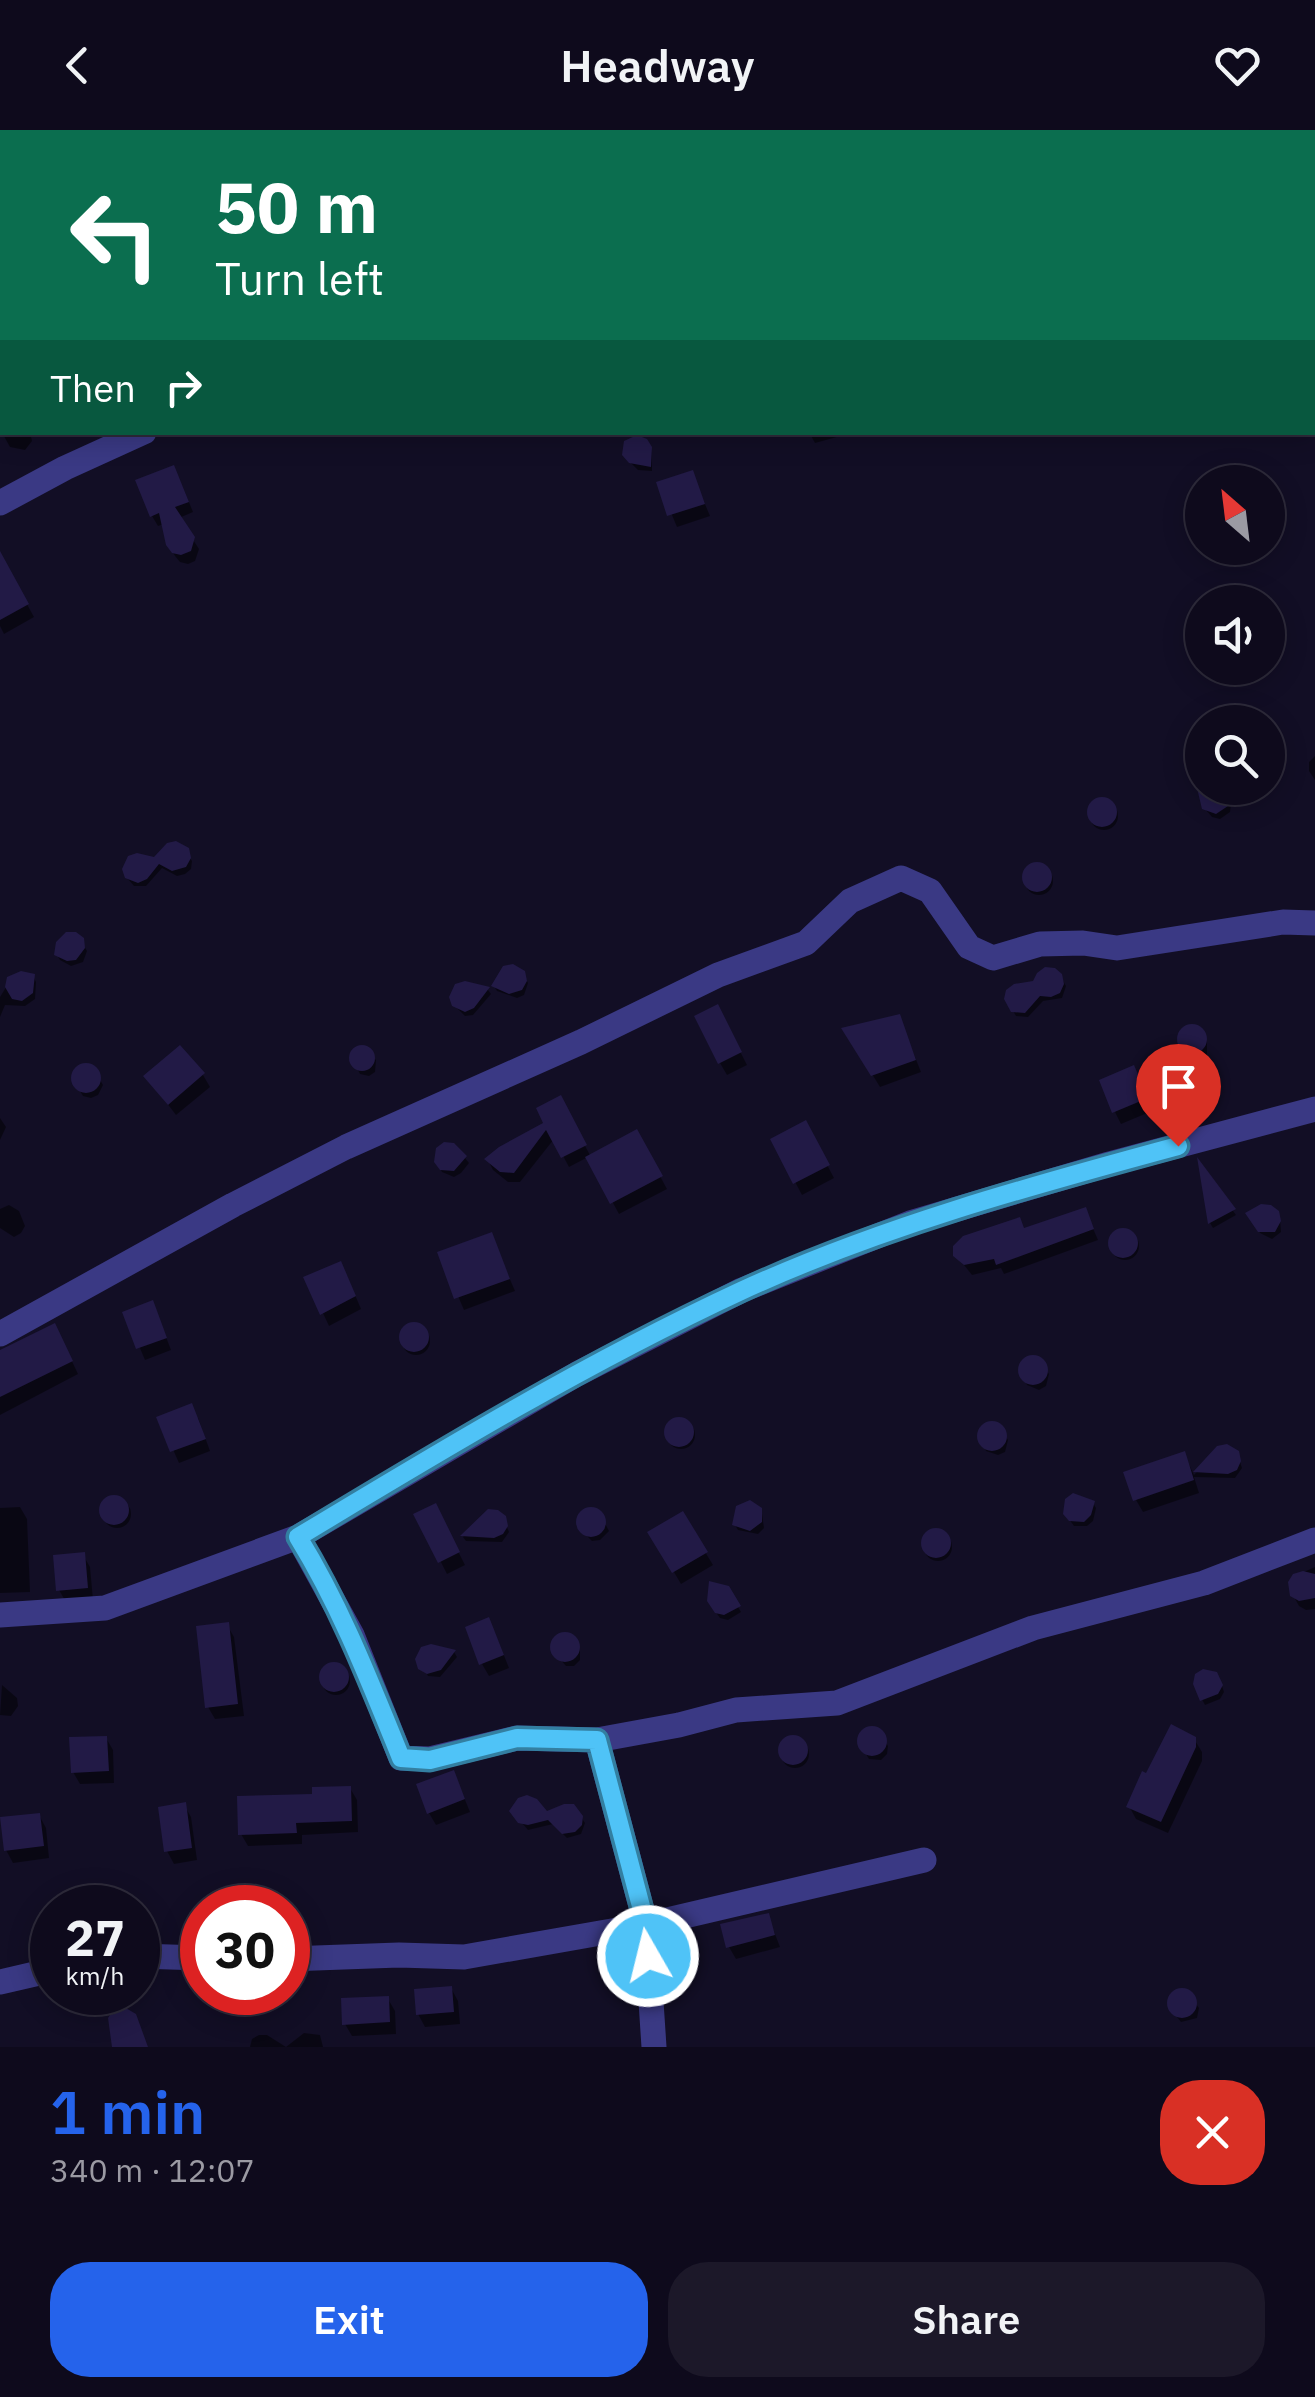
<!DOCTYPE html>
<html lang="en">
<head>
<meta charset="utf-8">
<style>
	:root { --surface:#0e0a1c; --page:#1c1829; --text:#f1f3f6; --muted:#9b9aa3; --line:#2e2b3b; --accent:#2563eb }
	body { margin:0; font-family:"IBM Plex Sans",sans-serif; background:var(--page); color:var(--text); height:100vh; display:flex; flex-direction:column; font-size:38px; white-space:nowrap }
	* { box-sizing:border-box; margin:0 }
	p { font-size:32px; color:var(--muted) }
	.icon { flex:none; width:55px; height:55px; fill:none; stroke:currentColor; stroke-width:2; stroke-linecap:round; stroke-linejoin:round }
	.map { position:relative; height:1917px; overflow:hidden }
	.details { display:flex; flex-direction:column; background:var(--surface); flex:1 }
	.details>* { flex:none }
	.hud { position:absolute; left:0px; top:0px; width:1315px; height:305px; box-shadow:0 5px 25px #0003,0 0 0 2px var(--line); background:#0b6e4f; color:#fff; overflow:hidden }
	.needle { width:65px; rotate:332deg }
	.buttons { position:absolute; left:1185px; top:335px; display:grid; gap:20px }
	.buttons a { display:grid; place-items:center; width:100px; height:100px; border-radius:50%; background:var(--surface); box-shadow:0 5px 25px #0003,0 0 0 2px var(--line); font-size:50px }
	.speed { position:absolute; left:30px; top:1755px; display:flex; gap:20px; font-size:50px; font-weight:700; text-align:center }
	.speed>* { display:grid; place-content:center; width:130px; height:130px; border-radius:50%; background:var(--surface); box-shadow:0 5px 25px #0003,0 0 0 2px var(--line); line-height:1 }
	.speed small { font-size:25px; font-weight:400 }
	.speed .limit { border:15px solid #d22; background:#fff; color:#111 }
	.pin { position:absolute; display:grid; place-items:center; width:85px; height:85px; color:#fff; margin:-102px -42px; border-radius:50% 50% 50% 0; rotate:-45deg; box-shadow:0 0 10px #0007 }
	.pin .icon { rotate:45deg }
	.me { position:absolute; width:110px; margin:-55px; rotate:352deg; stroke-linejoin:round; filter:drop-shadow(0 0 8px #0008) }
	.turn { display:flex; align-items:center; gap:35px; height:210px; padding:0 50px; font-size:45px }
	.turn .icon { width:130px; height:130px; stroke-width:2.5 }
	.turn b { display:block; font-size:70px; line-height:85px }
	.then { display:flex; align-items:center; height:95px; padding:0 50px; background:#0003; gap:20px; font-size:38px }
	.round { display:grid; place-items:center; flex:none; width:105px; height:105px; border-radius:40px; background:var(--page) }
	.overview { display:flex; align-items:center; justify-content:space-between; height:170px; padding:0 50px }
	h1 { font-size:60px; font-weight:600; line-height:75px; color:var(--accent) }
	.primary-button { display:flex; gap:20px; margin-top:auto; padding:20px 50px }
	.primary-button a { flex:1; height:115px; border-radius:40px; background:var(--accent); color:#fff; font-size:40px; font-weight:600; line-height:115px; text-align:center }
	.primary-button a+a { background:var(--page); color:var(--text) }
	header { display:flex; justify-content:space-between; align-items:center; height:130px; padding:0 50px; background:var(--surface); font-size:45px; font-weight:600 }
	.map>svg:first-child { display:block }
	.shadow { fill:#0007 }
	.building { fill:#221a46 }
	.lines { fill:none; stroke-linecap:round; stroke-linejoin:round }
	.minor { stroke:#3a3984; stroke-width:25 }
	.route-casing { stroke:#337fa1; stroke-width:25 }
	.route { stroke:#4fc3f7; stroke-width:18 }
</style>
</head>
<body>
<header><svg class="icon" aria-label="back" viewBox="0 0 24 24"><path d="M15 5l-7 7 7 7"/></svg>Headway<svg class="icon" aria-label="heart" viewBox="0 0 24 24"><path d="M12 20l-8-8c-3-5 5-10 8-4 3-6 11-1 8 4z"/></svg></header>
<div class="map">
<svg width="1315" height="1917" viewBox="0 0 1315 1917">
	<rect width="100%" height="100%" fill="#120e25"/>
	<path class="shadow" d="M 1,222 L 2,302 L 30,302 L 32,311 L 25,320 L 10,317 L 0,299 Z
		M 809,302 L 844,302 L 844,305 L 815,313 Z
		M 652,320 L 652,341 L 638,340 L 627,329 Z
		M 692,343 L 710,386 L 677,397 L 659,354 Z
		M 179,348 L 193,382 L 179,388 L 199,419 L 195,431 L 188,434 L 180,432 L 175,426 L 168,414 L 164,394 L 158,396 L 152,386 Z
		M 13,449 L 34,487 L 4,504 L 0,496 L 0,456 Z
		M 1315,626 L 1315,650 L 1309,641 L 1309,632 Z
		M 1210,658 L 1219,658 L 1231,674 L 1230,682 L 1220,689 L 1212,687 L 1206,680 L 1204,662 Z
		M1090 686a14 14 0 1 1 28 0a14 14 0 1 1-28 0Z
		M 188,725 L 192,731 L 191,739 L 185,744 L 177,746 L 162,738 L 146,756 L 134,756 L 128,749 L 155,730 Z
		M1025 751a14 14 0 1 1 28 0a14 14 0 1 1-28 0Z
		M 79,807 L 87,821 L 83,832 L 71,836 L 60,830 L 57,825 Z
		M 1058,842 L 1066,856 L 1062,868 L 1043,871 L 1028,887 L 1016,886 L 1006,869 Z
		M 13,846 L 33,846 L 36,852 L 35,869 L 25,876 L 5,875 L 0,887 L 0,867 Z
		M 525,847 L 528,853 L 524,865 L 517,868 L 497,861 L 494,856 Z
		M 465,854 L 488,860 L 491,864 L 473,885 L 465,886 L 454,875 Z
		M 899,887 L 921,942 L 880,957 L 845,900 Z
		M 724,890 L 747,935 L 727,945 L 720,933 Z
		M 1197,898 L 1207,909 L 1207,925 L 1191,929 L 1180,914 L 1180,905 L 1185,899 Z
		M 361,917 L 376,930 L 375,942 L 369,946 L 360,944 L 351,926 Z
		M 86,936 L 94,939 L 103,955 L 98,965 L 91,968 L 83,966 L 73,949 L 75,941 Z
		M 203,945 L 210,957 L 176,985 L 147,947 Z
		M 1140,951 L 1152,981 L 1121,994 L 1115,982 Z
		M 560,969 L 591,1027 L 636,1002 L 667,1059 L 619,1084 L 588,1027 L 569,1037 L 554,1009 L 520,1052 L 508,1052 L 493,1040 L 488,1030 L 546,994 Z
		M 0,988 L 6,997 L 0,1010 Z
		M 805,993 L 834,1048 L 802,1065 L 773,1010 Z
		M 465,1028 L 469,1033 L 461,1043 L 454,1047 L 442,1042 L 439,1036 Z
		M 1201,1036 L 1236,1085 L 1213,1098 L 1210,1093 Z
		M 9,1075 L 19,1081 L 25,1096 L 21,1103 L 14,1107 L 0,1098 L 0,1079 Z
		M 1085,1080 L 1098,1110 L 1004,1144 L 1001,1138 L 972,1145 L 956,1125 Z
		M 1249,1084 L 1280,1089 L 1281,1102 L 1272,1109 L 1260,1103 Z
		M1111 1116a14 14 0 1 1 28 0a14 14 0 1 1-28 0Z
		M 491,1105 L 515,1161 L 464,1180 L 440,1124 Z
		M 347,1146 L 361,1179 L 329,1196 L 307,1149 Z
		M 125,1183 L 158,1186 L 171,1220 L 145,1230 Z
		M402 1211a14 14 0 1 1 28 0a14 14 0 1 1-28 0Z
		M 61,1208 L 78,1244 L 0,1285 L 0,1229 Z
		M 1030,1228 L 1037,1228 L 1049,1244 L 1046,1256 L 1039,1260 L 1027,1255 L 1020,1240 L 1023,1232 Z
		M 159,1288 L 198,1288 L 210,1321 L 179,1333 Z
		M667 1305a14 14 0 1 1 28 0a14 14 0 1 1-28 0Z
		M 989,1294 L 999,1295 L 1008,1310 L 1005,1322 L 998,1325 L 986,1321 L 980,1306 Z
		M 1218,1319 L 1238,1326 L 1242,1338 L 1235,1348 L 1194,1347 L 1199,1363 L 1143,1382 L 1136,1370 L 1184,1324 L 1194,1345 Z
		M103 1384a14 14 0 1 1 28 0a14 14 0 1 1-28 0Z
		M 1093,1373 L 1096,1378 L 1093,1391 L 1087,1396 L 1074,1396 L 1069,1389 Z
		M 20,1377 L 27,1389 L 30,1462 L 0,1463 L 0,1378 Z
		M 592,1379 L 599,1382 L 609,1401 L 600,1410 L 592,1411 L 581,1400 L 579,1388 L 584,1382 Z
		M 485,1383 L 504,1390 L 509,1402 L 502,1412 L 466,1411 L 463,1407 Z
		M 682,1384 L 713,1435 L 681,1454 L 651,1403 Z
		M 762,1384 L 764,1398 L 758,1404 L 738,1400 L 735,1395 Z
		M 417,1385 L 441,1388 L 465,1435 L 447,1444 Z
		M924 1417a14 14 0 1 1 28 0a14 14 0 1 1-28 0Z
		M 83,1425 L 90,1437 L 93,1470 L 66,1472 L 59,1460 Z
		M 1315,1437 L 1315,1479 L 1306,1480 L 1299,1476 L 1293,1465 L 1295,1446 Z
		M 727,1458 L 741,1482 L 728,1490 L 720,1488 L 715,1481 Z
		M 227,1495 L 234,1507 L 244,1586 L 215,1589 L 208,1577 Z
		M 495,1503 L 509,1538 L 489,1546 L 482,1534 Z
		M 561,1505 L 569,1505 L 580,1517 L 580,1530 L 574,1536 L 566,1536 L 552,1520 L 552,1513 Z
		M 454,1522 L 457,1527 L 440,1547 L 428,1546 L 418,1529 Z
		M322 1551a14 14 0 1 1 28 0a14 14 0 1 1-28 0Z
		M 1219,1547 L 1224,1562 L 1220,1569 L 1205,1575 L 1196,1558 Z
		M 2,1555 L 17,1568 L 18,1576 L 11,1586 L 0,1585 Z
		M 873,1599 L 880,1602 L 888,1616 L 887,1624 L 881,1630 L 869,1629 L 859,1612 L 861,1604 Z
		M 106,1608 L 113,1620 L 114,1653 L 80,1654 L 73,1642 Z
		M 1194,1609 L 1202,1622 L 1202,1631 L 1168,1703 L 1136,1689 L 1129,1676 L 1147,1647 Z
		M781 1624a14 14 0 1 1 28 0a14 14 0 1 1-28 0Z
		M 459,1655 L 470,1682 L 436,1695 L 429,1683 Z
		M 350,1658 L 357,1670 L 358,1702 L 302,1705 L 302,1714 L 248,1716 L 241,1704 L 315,1666 Z
		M 184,1675 L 191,1687 L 197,1730 L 174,1734 L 167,1721 Z
		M 547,1684 L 581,1687 L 585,1693 L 581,1704 L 567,1708 L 553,1694 L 528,1700 L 516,1686 Z
		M 39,1685 L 46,1698 L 49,1728 L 13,1733 L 6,1720 Z
		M 768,1786 L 780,1817 L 736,1829 L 729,1817 Z
		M 451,1858 L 458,1871 L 460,1894 L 425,1897 L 418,1884 Z
		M 1187,1862 L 1199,1878 L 1197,1888 L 1181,1892 L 1170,1878 L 1170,1869 L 1175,1863 Z
		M 388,1869 L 395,1881 L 396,1904 L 352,1906 L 345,1894 Z
		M 304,1903 L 320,1905 L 323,1917 L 250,1917 L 252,1909 L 259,1905 L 267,1905 L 286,1917 Z"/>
	<path class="building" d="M 637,305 L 647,309 L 652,317 L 651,337 L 629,333 L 622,325 L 624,311 Z
		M 174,335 L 189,372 L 175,377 L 195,407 L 191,421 L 181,425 L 172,423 L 166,415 L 159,383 L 150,387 L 135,350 Z
		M 693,340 L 705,374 L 667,386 L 656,352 Z
		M 0,421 L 29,474 L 0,490 Z
		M 1197,658 L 1233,658 L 1228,676 L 1216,684 L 1202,679 Z
		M1087 682a15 15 0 1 1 30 0a15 15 0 1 1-30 0Z
		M 176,711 L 189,718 L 191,728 L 186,737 L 172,741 L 159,734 L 147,749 L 138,753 L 125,748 L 122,739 L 128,726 L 137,723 L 154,727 L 167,713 Z
		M1022 747a15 15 0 1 1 30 0a15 15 0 1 1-30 0Z
		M 66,802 L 76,802 L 84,808 L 85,818 L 76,830 L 67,831 L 54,825 L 56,812 Z
		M 513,834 L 525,841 L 527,851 L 522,860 L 509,864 L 491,856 L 503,836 Z
		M 1045,837 L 1055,838 L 1062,844 L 1064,854 L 1060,863 L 1051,867 L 1040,866 L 1025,883 L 1011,882 L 1004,869 L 1006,860 L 1014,854 L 1033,851 L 1037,843 Z
		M 21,841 L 35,844 L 33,863 L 22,871 L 12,869 L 5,857 L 7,847 Z
		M 465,851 L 490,857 L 474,878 L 465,882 L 452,876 L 449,867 L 455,854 Z
		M 718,874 L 742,922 L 718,934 L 694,886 Z
		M 900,884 L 916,930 L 871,946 L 841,898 Z
		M1177 909a15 15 0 1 1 30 0a15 15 0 1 1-30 0Z
		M349 928a13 13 0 1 1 26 0a13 13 0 1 1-26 0Z
		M 180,915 L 205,943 L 168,975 L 143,946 Z
		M71 948a15 15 0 1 1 30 0a15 15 0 1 1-30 0Z
		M 1134,935 L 1148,968 L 1112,983 L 1099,950 Z
		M 561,965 L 587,1015 L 561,1028 L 546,1000 L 514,1043 L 500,1042 L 484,1029 L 499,1017 L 543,993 L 536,978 Z
		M 806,990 L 830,1035 L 793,1054 L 770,1009 Z
		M 637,999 L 663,1046 L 610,1074 L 585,1027 Z
		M 444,1012 L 454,1013 L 467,1026 L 454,1041 L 440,1040 L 434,1032 L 436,1018 Z
		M 1197,1027 L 1236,1079 L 1208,1094 Z
		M 1261,1074 L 1271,1075 L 1279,1081 L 1281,1091 L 1275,1102 L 1258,1102 L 1245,1083 Z
		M 1086,1077 L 1094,1099 L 996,1135 L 994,1129 L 964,1135 L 953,1126 L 953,1116 L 963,1106 L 1020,1087 L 1024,1098 Z
		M1108 1113a15 15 0 1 1 30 0a15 15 0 1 1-30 0Z
		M 492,1102 L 510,1149 L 454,1169 L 437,1122 Z
		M 341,1131 L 356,1166 L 320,1185 L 303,1147 Z
		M 153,1170 L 167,1208 L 136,1219 L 122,1182 Z
		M399 1207a15 15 0 1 1 30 0a15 15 0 1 1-30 0Z
		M 55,1193 L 73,1231 L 0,1267 L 0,1220 Z
		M1018 1240a15 15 0 1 1 30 0a15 15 0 1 1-30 0Z
		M 192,1273 L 206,1309 L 170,1322 L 156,1287 Z
		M664 1302a15 15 0 1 1 30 0a15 15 0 1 1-30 0Z
		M977 1306a15 15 0 1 1 30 0a15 15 0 1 1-30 0Z
		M 1227,1314 L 1239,1321 L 1241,1331 L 1237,1340 L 1228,1344 L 1193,1342 L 1217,1316 Z
		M 1185,1321 L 1194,1350 L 1133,1371 L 1123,1342 Z
		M 1073,1363 L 1095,1371 L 1091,1385 L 1084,1392 L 1069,1391 L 1063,1384 L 1065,1369 Z
		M99 1380a15 15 0 1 1 30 0a15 15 0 1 1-30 0Z
		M 750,1370 L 762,1378 L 762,1392 L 750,1401 L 732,1395 L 736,1376 Z
		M 436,1373 L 460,1422 L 438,1433 L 413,1384 Z
		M576 1392a15 15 0 1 1 30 0a15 15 0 1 1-30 0Z
		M 488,1379 L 498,1380 L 506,1386 L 508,1396 L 503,1404 L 494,1408 L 460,1406 Z
		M 683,1381 L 708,1422 L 672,1443 L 647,1402 Z
		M921 1413a15 15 0 1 1 30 0a15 15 0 1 1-30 0Z
		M 85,1422 L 88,1458 L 56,1461 L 53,1425 Z
		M 1303,1441 L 1315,1444 L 1315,1468 L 1299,1471 L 1290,1466 L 1288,1452 L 1293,1444 Z
		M 709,1451 L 729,1456 L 741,1476 L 724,1485 L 715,1483 L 707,1471 Z
		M 489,1487 L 504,1525 L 479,1535 L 465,1497 Z
		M 229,1492 L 238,1574 L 205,1578 L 196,1496 Z
		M550 1517a15 15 0 1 1 30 0a15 15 0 1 1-30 0Z
		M 431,1514 L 456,1520 L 441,1540 L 427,1544 L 418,1539 L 415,1529 L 421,1517 Z
		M319 1547a15 15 0 1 1 30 0a15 15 0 1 1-30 0Z
		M 1203,1539 L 1217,1542 L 1223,1555 L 1218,1564 L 1200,1571 L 1193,1554 L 1195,1544 Z
		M 1171,1594 L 1196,1607 L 1196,1617 L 1161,1692 L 1126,1677 L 1142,1641 L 1146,1643 Z
		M857 1611a15 15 0 1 1 30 0a15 15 0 1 1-30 0Z
		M778 1620a15 15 0 1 1 30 0a15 15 0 1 1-30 0Z
		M 107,1606 L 109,1641 L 71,1643 L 69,1607 Z
		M 454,1640 L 465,1669 L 427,1684 L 416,1654 Z
		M 351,1656 L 352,1691 L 296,1693 L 297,1703 L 238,1705 L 237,1666 L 312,1664 L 312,1657 Z
		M 527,1665 L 537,1669 L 547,1681 L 564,1674 L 574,1674 L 583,1686 L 582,1695 L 575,1702 L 562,1704 L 548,1690 L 528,1695 L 518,1693 L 509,1681 L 518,1668 Z
		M 186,1672 L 192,1718 L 164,1722 L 158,1677 Z
		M 40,1683 L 44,1716 L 4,1721 L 0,1687 Z
		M 769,1783 L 775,1805 L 726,1818 L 720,1794 Z
		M 452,1856 L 454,1882 L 416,1885 L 414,1859 Z
		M1167 1873a15 15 0 1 1 30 0a15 15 0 1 1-30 0Z
		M 389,1866 L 390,1892 L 342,1895 L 341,1868 Z
		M 124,1877 L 136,1884 L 148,1917 L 112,1917 L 108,1888 L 114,1879 Z"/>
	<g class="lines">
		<path class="minor" d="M 181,2 L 186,0
			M 0,94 L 2,92
			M 0,373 L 65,338 L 144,302
			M 0,1204 L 233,1075 L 346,1017 L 581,912 L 718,845 L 806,813 L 850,771 L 901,748 L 930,761 L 969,817 L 993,828 L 1040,814 L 1083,813 L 1117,818 L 1283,792 L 1315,793
			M 298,1407 L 352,1505 L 401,1628 L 430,1629 L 517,1608 L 597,1610
			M 0,1485 L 105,1478 L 298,1407 L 577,1244 L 742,1160 L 910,1093 L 1109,1034 L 1315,979
			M 138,1826 L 202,1828
			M 288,1829 L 399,1825 L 464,1827 L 646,1795 L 924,1730
			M 0,1852 L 52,1840
			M 654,1917 L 646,1795 L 597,1610 L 679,1595 L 736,1580 L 837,1573 L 1033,1498 L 1204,1453 L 1315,1410"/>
	</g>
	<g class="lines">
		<defs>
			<path id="route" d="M 648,1826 L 646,1795 L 597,1610 L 517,1608 L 430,1630 L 401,1628 C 370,1552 341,1477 298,1407 C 442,1320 588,1232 741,1161 C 880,1097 1030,1056 1178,1016"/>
		</defs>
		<use href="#route" class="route-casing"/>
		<use href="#route" class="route"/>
	</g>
</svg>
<div class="buttons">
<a><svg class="needle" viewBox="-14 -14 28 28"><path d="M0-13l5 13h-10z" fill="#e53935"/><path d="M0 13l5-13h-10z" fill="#9b9aa3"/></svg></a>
<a><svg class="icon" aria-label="sound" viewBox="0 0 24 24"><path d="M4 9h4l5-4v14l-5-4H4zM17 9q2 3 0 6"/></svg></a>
<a><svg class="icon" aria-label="search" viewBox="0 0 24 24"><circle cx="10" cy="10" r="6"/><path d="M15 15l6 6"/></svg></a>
</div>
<div class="speed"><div>27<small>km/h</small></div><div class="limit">30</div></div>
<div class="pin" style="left:1178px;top:1016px;background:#d93025"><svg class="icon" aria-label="arrive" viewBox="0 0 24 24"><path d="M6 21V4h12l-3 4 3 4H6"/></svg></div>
<svg class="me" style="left:648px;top:1826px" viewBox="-20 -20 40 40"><circle r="17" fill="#4fc3f7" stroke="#fff" stroke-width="3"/><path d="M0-11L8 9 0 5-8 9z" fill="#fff"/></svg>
<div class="hud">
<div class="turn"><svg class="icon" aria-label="left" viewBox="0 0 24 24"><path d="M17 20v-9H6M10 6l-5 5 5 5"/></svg><div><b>50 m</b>Turn left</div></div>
<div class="then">Then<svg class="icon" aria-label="right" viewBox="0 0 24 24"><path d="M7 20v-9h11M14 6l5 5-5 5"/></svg></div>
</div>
</div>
<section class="details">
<div class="overview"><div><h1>1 min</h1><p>340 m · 12:07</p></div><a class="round" style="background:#d93025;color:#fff"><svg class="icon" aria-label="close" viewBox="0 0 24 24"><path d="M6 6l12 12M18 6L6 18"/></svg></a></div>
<div class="primary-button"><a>Exit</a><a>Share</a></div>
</section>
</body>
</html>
